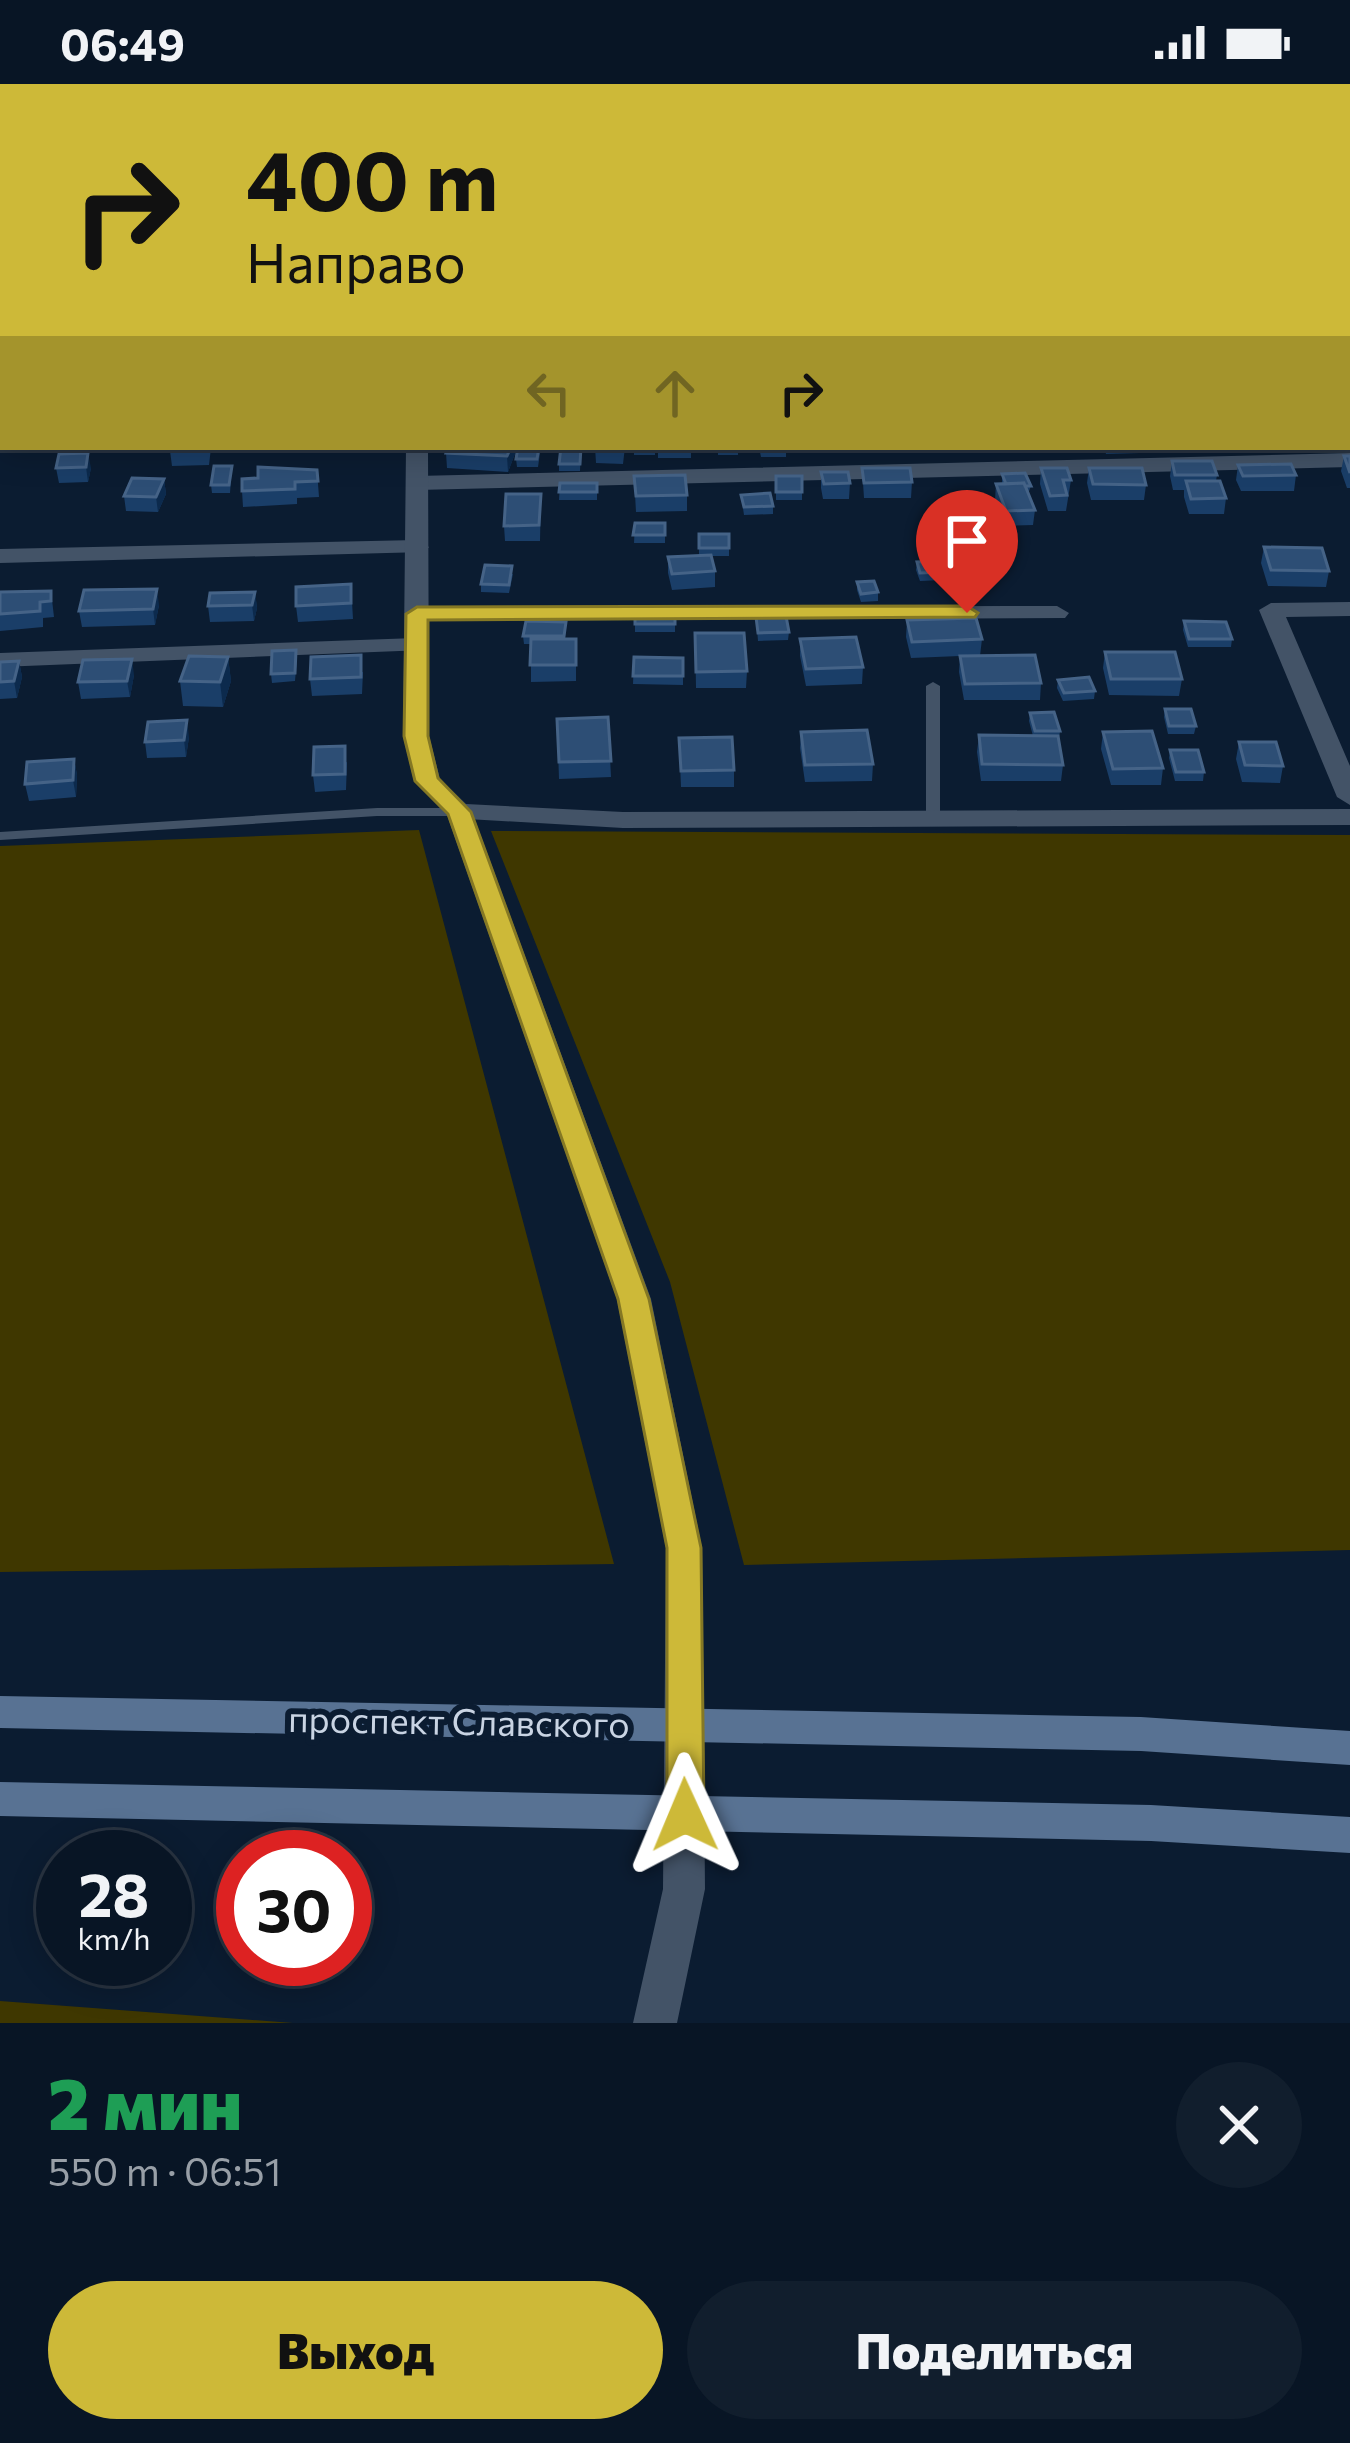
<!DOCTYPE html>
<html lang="ru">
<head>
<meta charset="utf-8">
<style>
	:root { --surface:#081525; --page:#111e2d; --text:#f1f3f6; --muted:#989fa7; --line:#293442; --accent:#cdb938 }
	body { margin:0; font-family:Commissioner,sans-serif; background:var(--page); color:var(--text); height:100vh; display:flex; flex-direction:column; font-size:45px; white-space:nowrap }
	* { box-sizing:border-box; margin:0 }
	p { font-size:39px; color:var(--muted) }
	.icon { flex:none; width:66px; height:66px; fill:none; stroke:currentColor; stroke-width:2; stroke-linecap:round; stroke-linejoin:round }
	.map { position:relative; height:1939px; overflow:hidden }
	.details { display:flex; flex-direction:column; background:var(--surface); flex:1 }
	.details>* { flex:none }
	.banner { position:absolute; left:0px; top:0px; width:1350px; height:366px; box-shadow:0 6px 30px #0003,0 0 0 3px var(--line); background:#cdb938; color:#111; overflow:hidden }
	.speed { position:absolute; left:36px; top:1746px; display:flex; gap:24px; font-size:60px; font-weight:700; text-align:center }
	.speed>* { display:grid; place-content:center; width:156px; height:156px; border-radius:50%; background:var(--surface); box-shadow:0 6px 30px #0003,0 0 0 3px var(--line); line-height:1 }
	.speed small { font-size:30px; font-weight:400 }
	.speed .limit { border:18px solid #d22; background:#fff; color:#111 }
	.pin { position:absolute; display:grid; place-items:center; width:102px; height:102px; color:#fff; margin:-123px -51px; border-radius:50% 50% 50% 0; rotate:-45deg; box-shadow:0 0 12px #0007 }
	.pin .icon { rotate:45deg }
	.me { position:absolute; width:132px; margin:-66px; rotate:359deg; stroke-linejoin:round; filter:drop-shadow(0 0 9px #0008) }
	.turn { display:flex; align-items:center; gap:42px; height:252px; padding:0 48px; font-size:54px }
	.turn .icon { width:156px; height:156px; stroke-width:2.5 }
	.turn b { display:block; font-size:84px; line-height:102px }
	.lanes { display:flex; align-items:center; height:114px; padding:0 48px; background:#0003; justify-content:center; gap:60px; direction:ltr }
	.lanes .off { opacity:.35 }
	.round { display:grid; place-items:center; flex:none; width:126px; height:126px; border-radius:63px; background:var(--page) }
	.overview { display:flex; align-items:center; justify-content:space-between; height:204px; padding:0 48px }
	h1 { font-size:72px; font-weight:800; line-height:90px; color:#1e9e55 }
	.cta { display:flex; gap:24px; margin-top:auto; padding:24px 48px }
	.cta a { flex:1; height:138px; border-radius:72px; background:var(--accent); color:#111; font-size:48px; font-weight:800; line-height:138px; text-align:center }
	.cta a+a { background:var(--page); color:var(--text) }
	.status { display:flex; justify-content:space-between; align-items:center; height:84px; padding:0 60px; background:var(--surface); direction:ltr }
	.status svg { height:33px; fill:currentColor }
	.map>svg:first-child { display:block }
	.green { fill:#3f3700 }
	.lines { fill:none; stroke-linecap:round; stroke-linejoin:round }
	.service { fill:#435367; fill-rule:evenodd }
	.minor { fill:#435367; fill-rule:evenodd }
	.tertiary { fill:#435367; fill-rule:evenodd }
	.secondary { fill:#587293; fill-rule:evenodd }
	.wall { fill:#1a3e68 }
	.shaded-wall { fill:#0c2a4d }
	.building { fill:#2d4e75; stroke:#456387; stroke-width:3 }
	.route { fill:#cdb938; stroke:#857824; stroke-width:3 }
	.labels { text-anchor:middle; stroke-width:12; stroke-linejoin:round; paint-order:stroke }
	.near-street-label { font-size:36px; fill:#c9d4e3; stroke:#0b1c31 }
</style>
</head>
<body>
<div class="status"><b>06:49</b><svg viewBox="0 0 49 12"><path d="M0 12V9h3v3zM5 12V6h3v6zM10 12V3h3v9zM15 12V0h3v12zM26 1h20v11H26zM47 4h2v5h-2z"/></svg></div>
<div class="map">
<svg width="1350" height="1939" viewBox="0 0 1350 1939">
	<rect width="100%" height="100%" fill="#0b1c31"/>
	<path class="green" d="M 0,0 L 439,0 L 441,3 L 3,3 L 0,120 Z
		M 485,0 L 1350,0 L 1350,43 L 1347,3 Z
		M 419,746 L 614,1480 L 0,1488 L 0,762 Z
		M 491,747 L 1350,751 L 1350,1466 L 744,1481 L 670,1198 Z
		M 0,1917 L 293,1939 L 0,1939 Z"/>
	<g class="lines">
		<path class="service" d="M 933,598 L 940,602 L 940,735 L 933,739 L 926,735 L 926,602 Z
			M 377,724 L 459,724 L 466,728 L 459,732 L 377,732 L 0,756 L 0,748 Z"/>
		<path class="minor" d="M 1350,369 L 1350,383 L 417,406 L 406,399 L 417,392 Z
			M 417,456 L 429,463 L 425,468 L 0,479 L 0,465 Z
			M 1350,518 L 1350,532 L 1286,533 L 1350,682 L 1350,721 L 1337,713 L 1259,526 L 1271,519 Z
			M 1057,522 L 1069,529 L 1065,534 L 417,537 L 405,530 L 417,523 Z
			M 416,554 L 428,561 L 425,566 L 0,583 L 0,569 Z
			M 459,720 L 472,728 L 651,1215 L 702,1464 L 705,1805 L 677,1939 L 633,1939 L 663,1805 L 666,1464 L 617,1215 L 446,728 Z"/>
		<path class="tertiary" d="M 464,0 L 480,0 L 480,3 L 464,3 Z
			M 406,363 L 428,363 L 429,652 L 440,695 L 466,720 L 623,728 L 1350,725 L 1350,741 L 623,744 L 450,734 L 414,697 L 403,652 Z"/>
		<path class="secondary" d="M 0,1612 L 1141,1633 L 1350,1647 L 1350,1681 L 1141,1667 L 0,1644 Z
			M 0,1698 L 1151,1721 L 1350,1733 L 1350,1769 L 1151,1757 L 0,1732 Z"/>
	</g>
	<path class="wall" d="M 448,363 L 516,363 L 516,367 L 508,388 L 447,384 L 446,369 Z
		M 581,363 L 580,387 L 559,387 L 559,380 Z
		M 595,363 L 625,363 L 623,380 L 596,379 Z
		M 634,363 L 655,363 L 655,371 L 634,371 Z
		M 658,363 L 691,363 L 691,374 L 658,374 Z
		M 718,363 L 738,363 L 738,371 L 718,371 Z
		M 759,363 L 786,363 L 786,373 L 761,373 Z
		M 833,363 L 860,363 L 860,369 L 833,368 Z
		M 881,363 L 914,363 L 913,367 L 883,368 Z
		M 1104,363 L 1140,363 L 1140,369 L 1106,370 Z
		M 1161,363 L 1216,363 L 1216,365 L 1162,366 Z
		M 211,364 L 209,381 L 172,382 L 170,367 Z
		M 540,369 L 538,383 L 517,383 L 516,375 Z
		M 59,370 L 91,384 L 88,398 L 59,399 L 56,384 Z
		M 1344,372 L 1350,372 L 1350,404 L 1347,404 L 1341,387 Z
		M 1172,377 L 1217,391 L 1216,397 L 1226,414 L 1224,430 L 1189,430 L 1184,413 L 1184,406 L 1173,406 L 1170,392 Z
		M 1238,381 L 1296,391 L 1294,407 L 1241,407 L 1236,396 Z
		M 232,382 L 230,409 L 212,409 L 211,401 Z
		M 862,384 L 912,398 L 911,414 L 864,414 Z
		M 1041,384 L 1071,396 L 1066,427 L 1048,427 L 1040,400 Z
		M 1089,384 L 1146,401 L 1144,416 L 1091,416 L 1087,399 Z
		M 317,386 L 319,413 L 297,414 L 297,420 L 243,423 L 242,407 Z
		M 821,388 L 850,399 L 849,415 L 823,415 L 821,404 Z
		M 1002,390 L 1031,402 L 1028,410 L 1035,426 L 1033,441 L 1005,442 L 995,416 L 996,400 L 1002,400 Z
		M 634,392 L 687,411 L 687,427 L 636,428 Z
		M 776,392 L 802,392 L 802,416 L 776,416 Z
		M 164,395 L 166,410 L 158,428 L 126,427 L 124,412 Z
		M 560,399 L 597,399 L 597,416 L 559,416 Z
		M 541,410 L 540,457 L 505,457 L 504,442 Z
		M 741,411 L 773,422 L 773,430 L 744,431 Z
		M 948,434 L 995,458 L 994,474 L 955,475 L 947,450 Z
		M 635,439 L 665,439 L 665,459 L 634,459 Z
		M 699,450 L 729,450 L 729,472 L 711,472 L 715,487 L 715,503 L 672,506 L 668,489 L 668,473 L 699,471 Z
		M 1264,463 L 1329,487 L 1326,503 L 1268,502 L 1261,479 Z
		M 917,478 L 945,488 L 944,496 L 920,497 L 916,486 Z
		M 513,490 L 509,509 L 481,508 L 481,500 Z
		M 857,498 L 878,508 L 878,517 L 861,518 L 857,506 Z
		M 351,500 L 353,535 L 298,538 L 296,522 Z
		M 51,507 L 54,533 L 43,534 L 43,543 L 0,547 L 0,508 Z
		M 255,508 L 257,524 L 254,537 L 210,538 L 208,522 Z
		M 159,521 L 155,541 L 82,543 L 79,527 Z
		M 635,527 L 675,528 L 675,548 L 635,548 Z
		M 756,533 L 789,548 L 788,556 L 758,557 Z
		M 907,536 L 982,555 L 980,572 L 1041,599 L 1040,616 L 964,616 L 959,588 L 960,572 L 911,574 L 906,553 Z
		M 1184,537 L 1232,555 L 1231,563 L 1188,563 L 1183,546 Z
		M 566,538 L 565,555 L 576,555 L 576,597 L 531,598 L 531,560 L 524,560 L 523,552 Z
		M 695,549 L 747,587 L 746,604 L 696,604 Z
		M 800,555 L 863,583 L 862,600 L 806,602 L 800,572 Z
		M 1105,568 L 1182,595 L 1179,612 L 1109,611 L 1103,584 Z
		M 228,573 L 231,597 L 223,623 L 183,622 L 180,597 Z
		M 634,573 L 683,574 L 683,601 L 633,600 Z
		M 297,574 L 295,597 L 272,599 L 271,590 Z
		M 19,577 L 22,593 L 17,614 L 0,615 L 0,578 Z
		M 363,588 L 362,610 L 312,612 L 310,595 Z
		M 134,591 L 130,613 L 81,615 L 78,598 Z
		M 1058,596 L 1095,607 L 1094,615 L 1063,617 L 1057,604 Z
		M 1165,625 L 1196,642 L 1194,650 L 1168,650 L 1164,633 Z
		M 1030,629 L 1060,647 L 1059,655 L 1063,681 L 1061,697 L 981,697 L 977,668 L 979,651 L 1033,652 L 1029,637 Z
		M 608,633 L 611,693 L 559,695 L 557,635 Z
		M 801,648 L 873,680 L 872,697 L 805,698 L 800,664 Z
		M 1103,648 L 1163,684 L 1161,701 L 1111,701 L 1101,665 Z
		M 189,653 L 186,673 L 147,674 L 145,658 Z
		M 679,654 L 734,686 L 734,703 L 681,703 Z
		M 1239,658 L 1283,682 L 1280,699 L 1242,698 L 1236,675 Z
		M 1170,666 L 1204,688 L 1203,697 L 1175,697 L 1169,674 Z
		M 74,675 L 77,691 L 76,713 L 29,717 L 25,700 Z
		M 347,678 L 346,706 L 315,708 L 313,691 Z"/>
	<path class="shaded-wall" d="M 511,363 L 516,363 L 516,367 L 508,388 L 507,372 Z
		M 88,369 L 91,384 L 88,398 L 86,383 Z
		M 164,395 L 166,410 L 158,428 L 156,413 Z
		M 157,505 L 159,521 L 155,541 L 153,525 Z
		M 255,508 L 257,524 L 254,537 L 252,521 Z
		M 228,573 L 231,597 L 223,623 L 220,598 Z
		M 132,575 L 134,591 L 130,613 L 127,597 Z
		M 19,577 L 22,593 L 17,614 L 14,597 Z
		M 187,636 L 189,653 L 186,673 L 184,656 Z
		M 74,675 L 77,691 L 76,713 L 73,696 Z"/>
	<path class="building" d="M 171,363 L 207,363 L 207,366 L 170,367 Z
		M 448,363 L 511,363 L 507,372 L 446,369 Z
		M 518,363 L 539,363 L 537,375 L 516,375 Z
		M 561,363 L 581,363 L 580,380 L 559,380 Z
		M 761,363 L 786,363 L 786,365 L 761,366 Z
		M 88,369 L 86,383 L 56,384 L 59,370 Z
		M 1344,372 L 1350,372 L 1350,389 Z
		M 1172,377 L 1212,377 L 1217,391 L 1175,391 Z
		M 1291,380 L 1296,391 L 1243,392 L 1238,381 Z
		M 214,382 L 232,382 L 229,401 L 211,401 Z
		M 258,383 L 317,386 L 318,397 L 295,398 L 295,405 L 242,407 L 242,395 L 258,394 Z
		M 862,384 L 910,384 L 912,398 L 864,399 Z
		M 1041,384 L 1067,384 L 1071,396 L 1063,396 L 1067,411 L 1050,412 Z
		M 1089,384 L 1142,384 L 1146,401 L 1093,400 Z
		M 821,388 L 848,388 L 850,399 L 824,400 Z
		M 1025,389 L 1031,402 L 1025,402 L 1024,399 L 1006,400 L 1002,390 Z
		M 685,391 L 687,411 L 636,412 L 634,392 Z
		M 776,392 L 802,392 L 802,408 L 776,408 Z
		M 132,394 L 164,395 L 156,413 L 124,412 Z
		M 1186,397 L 1220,397 L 1226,414 L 1191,415 Z
		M 560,399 L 597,399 L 597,408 L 559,408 Z
		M 1024,399 L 1035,426 L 1006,427 L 996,400 Z
		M 770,409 L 773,422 L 744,423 L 741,411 Z
		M 506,410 L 541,410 L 539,441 L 504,442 Z
		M 987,433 L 995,458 L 956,459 L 948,434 Z
		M 635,439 L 665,439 L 665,451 L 633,451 Z
		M 699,450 L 729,450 L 729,464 L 699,464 Z
		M 1264,463 L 1322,464 L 1329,487 L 1271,486 Z
		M 711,471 L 715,487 L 672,490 L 668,473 Z
		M 941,477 L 945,488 L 920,489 L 917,478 Z
		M 485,481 L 512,482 L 509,501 L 481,500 Z
		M 874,497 L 878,508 L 861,510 L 857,498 Z
		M 351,500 L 351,519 L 296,522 L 296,503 Z
		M 157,505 L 153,525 L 79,527 L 84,506 Z
		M 51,507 L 51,517 L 40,518 L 40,527 L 0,530 L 0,508 Z
		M 255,508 L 252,521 L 208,522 L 210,509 Z
		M 635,527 L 675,528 L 675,540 L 635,540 Z
		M 786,532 L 789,548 L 758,549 L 756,533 Z
		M 976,534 L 982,555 L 912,558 L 907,536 Z
		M 526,537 L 566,538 L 564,552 L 523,552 Z
		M 1184,537 L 1226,538 L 1232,555 L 1189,555 Z
		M 695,549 L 744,549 L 747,587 L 696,588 Z
		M 856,553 L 863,583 L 806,585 L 800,555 Z
		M 531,555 L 576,555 L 576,581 L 530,581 Z
		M 296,566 L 295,589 L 271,590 L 272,567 Z
		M 1105,568 L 1175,568 L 1182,595 L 1111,595 Z
		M 361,571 L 361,593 L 310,595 L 311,573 Z
		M 1035,571 L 1041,599 L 965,600 L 960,572 Z
		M 189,572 L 228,573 L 220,598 L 180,597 Z
		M 634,573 L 683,574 L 683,592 L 633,592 Z
		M 132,575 L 127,597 L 78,598 L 83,576 Z
		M 19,577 L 14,597 L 0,598 L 0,578 Z
		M 1089,593 L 1095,607 L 1064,609 L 1058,596 Z
		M 1165,625 L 1191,625 L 1196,642 L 1169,642 Z
		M 1054,628 L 1060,647 L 1035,647 L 1030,629 Z
		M 608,633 L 611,677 L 559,678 L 557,635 Z
		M 187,636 L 184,656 L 145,658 L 148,638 Z
		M 867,646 L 873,680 L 805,681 L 801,648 Z
		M 1152,647 L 1163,684 L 1113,685 L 1103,648 Z
		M 979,651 L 1058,652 L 1063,681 L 982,680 Z
		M 732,653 L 734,686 L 681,687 L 679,654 Z
		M 1239,658 L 1276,658 L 1283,682 L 1245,681 Z
		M 345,662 L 345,690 L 313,691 L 314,663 Z
		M 1170,666 L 1198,666 L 1204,688 L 1176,688 Z
		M 74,675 L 73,696 L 25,700 L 27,678 Z"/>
	<path class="route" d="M 967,522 L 978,529 L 975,533 L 428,536 L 428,652 L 438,694 L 471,728 L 649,1215 L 701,1464 L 704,1731 L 698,1742 L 685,1747 L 672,1742 L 667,1731 L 667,1464 L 618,1215 L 448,730 L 415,697 L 404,652 L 406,530 L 417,523 Z"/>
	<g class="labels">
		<g class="near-street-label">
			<text transform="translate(459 1638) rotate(1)" y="13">проспект Славского</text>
		</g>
	</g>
</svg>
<div class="speed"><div>28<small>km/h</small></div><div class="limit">30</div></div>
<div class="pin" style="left:967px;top:529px;background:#d93025"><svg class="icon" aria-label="arrive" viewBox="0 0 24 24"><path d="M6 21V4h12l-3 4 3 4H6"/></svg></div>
<svg class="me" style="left:685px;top:1731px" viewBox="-20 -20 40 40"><path d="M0-17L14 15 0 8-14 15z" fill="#cdb938" stroke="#fff" stroke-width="4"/></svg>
<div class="banner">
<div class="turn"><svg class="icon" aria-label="right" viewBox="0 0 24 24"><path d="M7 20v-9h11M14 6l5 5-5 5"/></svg><div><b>400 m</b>Направо</div></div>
<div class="lanes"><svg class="icon off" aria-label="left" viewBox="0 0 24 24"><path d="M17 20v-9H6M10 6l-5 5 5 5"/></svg><svg class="icon off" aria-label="ahead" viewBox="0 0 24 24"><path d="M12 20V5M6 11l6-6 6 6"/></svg><svg class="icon" aria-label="right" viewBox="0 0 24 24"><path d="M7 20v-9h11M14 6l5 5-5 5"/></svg></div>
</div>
</div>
<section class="details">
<div class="overview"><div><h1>2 мин</h1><p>550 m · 06:51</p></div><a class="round"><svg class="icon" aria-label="close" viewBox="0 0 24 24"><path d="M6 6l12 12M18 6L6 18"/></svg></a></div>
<div class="cta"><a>Выход</a><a>Поделиться</a></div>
</section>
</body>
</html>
